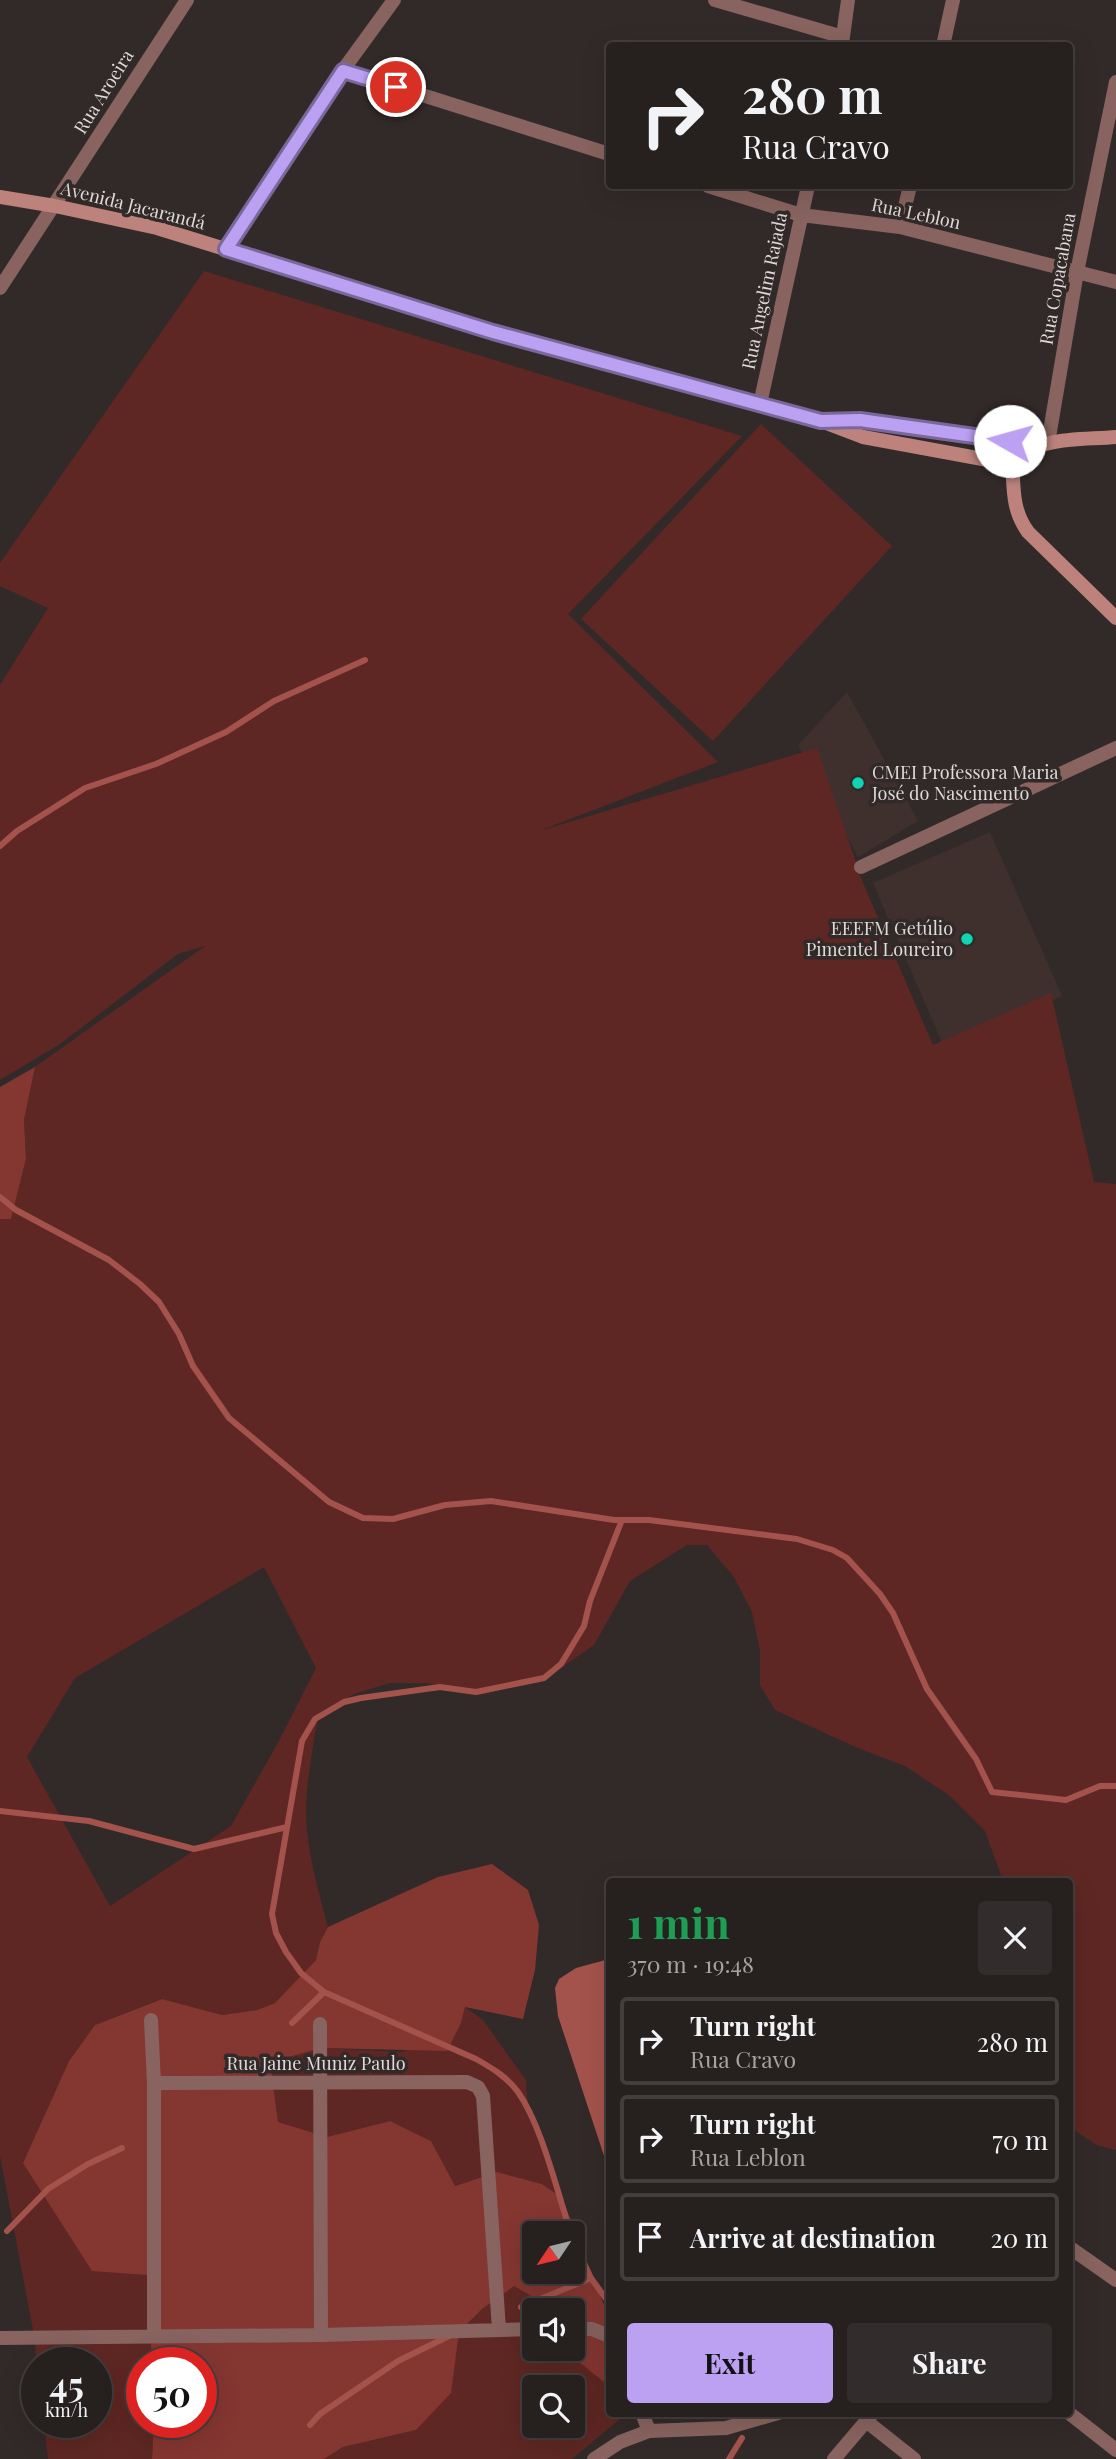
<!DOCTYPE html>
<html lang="en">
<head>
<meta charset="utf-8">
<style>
	:root { --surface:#26201f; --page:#322d2c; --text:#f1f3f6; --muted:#a4a3a4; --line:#423e3d; --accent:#bca0f2 }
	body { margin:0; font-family:"Playfair Display",serif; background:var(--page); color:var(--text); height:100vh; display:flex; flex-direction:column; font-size:26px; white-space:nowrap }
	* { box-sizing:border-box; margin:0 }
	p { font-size:23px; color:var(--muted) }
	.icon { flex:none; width:38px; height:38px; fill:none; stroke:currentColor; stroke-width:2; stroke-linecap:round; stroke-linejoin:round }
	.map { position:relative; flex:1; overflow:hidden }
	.side { position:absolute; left:606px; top:1878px; width:467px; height:539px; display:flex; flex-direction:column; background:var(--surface); border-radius:7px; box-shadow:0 7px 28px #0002,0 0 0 2px var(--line) }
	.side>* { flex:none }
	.hud { position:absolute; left:606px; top:42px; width:467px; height:147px; border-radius:7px; box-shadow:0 7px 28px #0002,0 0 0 2px var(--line); background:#26201f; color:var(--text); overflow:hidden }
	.needle { width:46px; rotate:235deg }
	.fabs { position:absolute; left:522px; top:2221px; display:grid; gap:14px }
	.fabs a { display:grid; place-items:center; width:63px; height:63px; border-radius:7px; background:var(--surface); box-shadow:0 7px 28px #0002,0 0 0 2px var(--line); font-size:35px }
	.speed { position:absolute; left:21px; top:2347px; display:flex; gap:14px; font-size:35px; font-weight:700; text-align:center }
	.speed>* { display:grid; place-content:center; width:91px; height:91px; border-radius:50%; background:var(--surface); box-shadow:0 7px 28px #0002,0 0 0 2px var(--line); line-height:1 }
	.speed small { font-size:18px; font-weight:400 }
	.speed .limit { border:10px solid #d22; background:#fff; color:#111 }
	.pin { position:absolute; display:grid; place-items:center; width:60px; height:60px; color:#fff; margin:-30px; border:4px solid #fff; border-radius:50%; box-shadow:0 2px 7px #0007 }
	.me { position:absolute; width:77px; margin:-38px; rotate:277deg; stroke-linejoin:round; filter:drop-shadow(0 0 5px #0008) }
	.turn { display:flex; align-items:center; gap:24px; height:147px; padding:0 21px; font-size:32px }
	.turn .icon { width:91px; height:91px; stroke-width:2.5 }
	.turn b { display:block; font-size:49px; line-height:60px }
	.round { display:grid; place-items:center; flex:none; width:74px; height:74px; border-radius:7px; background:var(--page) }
	.head { display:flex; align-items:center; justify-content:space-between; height:119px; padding:0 21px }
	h1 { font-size:42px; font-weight:700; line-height:52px; color:#1e9e55 }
	.button { display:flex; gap:14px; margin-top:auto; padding:14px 21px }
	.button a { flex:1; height:80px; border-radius:7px; background:var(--accent); color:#111; font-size:28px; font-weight:700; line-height:80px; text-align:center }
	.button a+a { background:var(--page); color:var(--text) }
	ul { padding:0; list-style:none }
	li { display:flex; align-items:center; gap:21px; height:88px; margin:0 14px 10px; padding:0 7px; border:4px solid var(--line); border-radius:7px }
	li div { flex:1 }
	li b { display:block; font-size:26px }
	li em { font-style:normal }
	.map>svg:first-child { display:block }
	.built { fill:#3f302e }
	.green { fill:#5e2723; fill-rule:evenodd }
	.forest { fill:#843631; fill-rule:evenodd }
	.water { fill:#a4534c }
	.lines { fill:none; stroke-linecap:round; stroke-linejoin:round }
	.stream { stroke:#a4534c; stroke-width:6 }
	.street { stroke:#88635f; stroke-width:14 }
	.secondary { stroke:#bc827b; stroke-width:14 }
	.route-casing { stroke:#7a689d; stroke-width:18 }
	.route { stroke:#bca0f2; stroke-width:12 }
	.poi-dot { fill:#10d5b4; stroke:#322a29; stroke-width:2.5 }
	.labels { text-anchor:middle; stroke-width:7; stroke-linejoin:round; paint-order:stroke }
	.street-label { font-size:18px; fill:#dfdad9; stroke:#322a29 }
	.poi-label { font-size:18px; fill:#dfdad9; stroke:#322a29; text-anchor:start }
</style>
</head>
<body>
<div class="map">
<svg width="1116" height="2459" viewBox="0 0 1116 2459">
	<rect width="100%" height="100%" fill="#322a29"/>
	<path class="built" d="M 847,692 L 918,821 L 858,857 L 798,745 Z
		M 990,832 L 1062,996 L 944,1047 L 873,883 Z"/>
	<path class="green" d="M 204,271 L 742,436 L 568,614 L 718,762 L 539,831 L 817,748 L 863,883 L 933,1045 L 1051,993 L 1094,1182 L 1116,1184 L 1116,2150 L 1097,2145 L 1069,2127 L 1069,1881 L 1003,1881 L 985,1831 L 950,1796 L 905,1766 L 853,1746 L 775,1710 L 760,1685 L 760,1651 L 752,1612 L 734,1577 L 707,1545 L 687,1545 L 630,1581 L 594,1645 L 548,1677 L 484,1694 L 426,1683 L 390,1683 L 354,1694 L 318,1716 C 313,1748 306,1781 306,1814 C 307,1852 318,1890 328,1927 L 320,1942 L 316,1960 L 275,2003 L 257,2010 L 222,2015 L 161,1999 L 95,2025 L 69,2061 L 23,2163 L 147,2275 L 152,2362 L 142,2362 L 142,2422 L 154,2422 L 152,2459 L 48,2459 L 44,2422 L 96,2422 L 96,2362 L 37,2362 L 34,2335 L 0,2156 L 0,1219 L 11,1219 L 26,1159 L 24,1120 L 35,1067 L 205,946 L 178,954 L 60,1044 L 0,1080 L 0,685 L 48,608 L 0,586 L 0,563 ZM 264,1567 L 316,1668 L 280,1739 L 231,1826 L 110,1906 L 27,1757 L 75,1678 Z
		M 761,424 L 892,546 L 713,741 L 581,619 Z
		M 465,2007 L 483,2020 L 526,2080 L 528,2111 L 562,2198 L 542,2184 L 497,2172 L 454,2186 L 431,2141 L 390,2121 L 327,2137 L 278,2123 L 269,2062 L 322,2048 L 402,2052 L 461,2023 Z
		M 514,2285 L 545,2304 L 548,2310 L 534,2310 L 534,2348 L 564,2349 L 609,2386 L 609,2413 L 623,2413 L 620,2419 L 572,2459 L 324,2459 L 343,2447 L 416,2430 L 459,2332 L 482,2309 ZM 534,2387 L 572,2387 L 572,2426 L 534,2426 Z"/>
	<path class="forest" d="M 35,1067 L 24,1120 L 26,1159 L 11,1219 L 0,1219 L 0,1087 Z
		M 492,1864 L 528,1890 L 539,1925 L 535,1970 L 523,2019 L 465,2007 L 461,2023 L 447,2051 L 322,2048 L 270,2062 L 278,2122 L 327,2137 L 390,2121 L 431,2141 L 455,2186 L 497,2172 L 542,2184 L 562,2198 L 609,2318 L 609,2386 L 564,2350 L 564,2349 L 572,2348 L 572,2310 L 548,2310 L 545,2304 L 514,2286 L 482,2309 L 459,2332 L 451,2393 L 416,2430 L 343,2447 L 324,2459 L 152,2459 L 154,2422 L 201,2422 L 201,2362 L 152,2362 L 147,2275 L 92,2271 L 23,2163 L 69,2061 L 95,2025 L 162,1999 L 222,2015 L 257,2010 L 275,2003 L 316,1960 L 320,1942 L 328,1927 L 438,1877 ZM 534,2233 L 572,2233 L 572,2272 L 534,2272 Z"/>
	<path class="water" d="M 609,1959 L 609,2171 L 558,2016 L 555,1988 L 559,1979 L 576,1968 Z"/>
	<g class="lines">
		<path class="stream" d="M 0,846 L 17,831 L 85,788 L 156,764 L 226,732 L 274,701 L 365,660
			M 0,1197 L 16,1210 L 109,1260 L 140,1284 L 159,1302 L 179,1334 L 193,1366 L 229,1418 L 329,1502 L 363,1518 L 393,1519 L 445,1505 L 491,1501 L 614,1520 L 649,1520 L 797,1539 L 833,1550 L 847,1558 L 880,1594 L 893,1613 L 927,1689 L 976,1759 L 992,1792 L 1066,1800 L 1100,1786 L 1116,1786
			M 0,1811 L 89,1821 L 194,1849 L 287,1827
			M 292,2023 L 324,1992
			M 7,2231 L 48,2189 L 88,2164 L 122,2148
			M 571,2233 C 557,2192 542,2126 518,2092 C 507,2077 492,2068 476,2059 L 324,1992 L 301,1973 L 286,1952 L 276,1933 L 272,1914 L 302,1741 L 315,1719 L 344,1702 L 361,1698 L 440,1687 L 476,1692 L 544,1678 L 561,1664 L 584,1626 L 590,1601 L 622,1520
			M 572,2238 L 591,2278 L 609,2303
			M 521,2307 L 591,2278
			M 735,2413 L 737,2416
			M 310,2425 L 320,2414 L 398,2361 L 449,2336
			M 729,2459 L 742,2438"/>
		<path class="street" d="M 715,0 L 843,37
			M 842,44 L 848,0
			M 943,46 L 953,0
			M 343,70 L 609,154
			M 708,186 L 801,215 L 900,227 L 1116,282
			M 900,227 L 910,186
			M 226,249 L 343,70 L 394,0
			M 0,288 L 187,0
			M 760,404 L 808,186
			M 1048,443 L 1077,272 L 1116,82
			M 861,867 L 1116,748
			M 151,2020 L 154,2083 L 154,2336
			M 320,2024 L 321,2335
			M 154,2083 L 467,2082 L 478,2087 L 483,2096 L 499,2329
			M 1069,2247 L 1116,2280
			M 572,2329 L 592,2329 L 609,2336
			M 0,2338 L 321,2335 L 534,2329
			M 642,2413 L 649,2431
			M 1069,2413 L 1116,2450
			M 866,2421 L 914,2459
			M 594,2459 L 620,2442 L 649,2431 L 726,2428 L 778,2413
			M 834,2459 L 873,2413"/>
		<path class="secondary" d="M 0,197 L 55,206 L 157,228 L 493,332 L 821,421 L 863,437 L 988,460 C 1019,461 1025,448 1050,443 C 1071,438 1095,439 1116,437
			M 829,421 C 902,420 974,439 1046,443
			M 1011,450 C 1015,480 1009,506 1028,532 L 1116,618"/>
	</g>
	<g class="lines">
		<defs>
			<path id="route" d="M 396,87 L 343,71 L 226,249 L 493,332 L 821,421 L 860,420 L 1010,441"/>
		</defs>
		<use href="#route" class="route-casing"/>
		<use href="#route" class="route"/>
	</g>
	<g class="poi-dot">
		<circle cx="858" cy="783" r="7"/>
		<circle cx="967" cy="939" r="7"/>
	</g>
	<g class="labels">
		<g class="street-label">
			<text transform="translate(104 92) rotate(-58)" y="6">Rua Aroeira</text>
			<text transform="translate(133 206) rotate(14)" y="6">Avenida Jacarandá</text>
			<text transform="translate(916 214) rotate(12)" y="6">Rua Leblon</text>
			<text transform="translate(1058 279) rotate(-80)" y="6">Rua Copacabana</text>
			<text transform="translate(765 291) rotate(-78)" y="6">Rua Angelim Rajada</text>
			<text x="316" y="2070">Rua Jaine Muniz Paulo</text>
		</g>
		<g class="poi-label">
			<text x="872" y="779">CMEI Professora Maria<tspan x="872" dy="21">José do Nascimento</tspan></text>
			<text x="953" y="935" text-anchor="end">EEEFM Getúlio<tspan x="953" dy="21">Pimentel Loureiro</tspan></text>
		</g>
	</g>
</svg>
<div class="fabs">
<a><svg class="needle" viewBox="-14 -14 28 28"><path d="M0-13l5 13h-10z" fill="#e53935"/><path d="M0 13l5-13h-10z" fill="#a4a3a4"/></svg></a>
<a><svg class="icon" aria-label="sound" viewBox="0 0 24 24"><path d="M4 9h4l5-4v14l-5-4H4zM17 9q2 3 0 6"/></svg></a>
<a><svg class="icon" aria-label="search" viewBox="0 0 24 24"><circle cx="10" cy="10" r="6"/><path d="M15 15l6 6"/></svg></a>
</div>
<div class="speed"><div>45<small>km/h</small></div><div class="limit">50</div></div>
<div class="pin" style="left:396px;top:87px;background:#d93025"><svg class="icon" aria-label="arrive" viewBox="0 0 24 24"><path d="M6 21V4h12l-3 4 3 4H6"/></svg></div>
<svg class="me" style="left:1010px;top:441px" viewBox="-20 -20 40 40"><circle r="19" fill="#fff"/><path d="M0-13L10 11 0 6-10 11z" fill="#bca0f2"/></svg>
<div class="hud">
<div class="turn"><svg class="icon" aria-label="right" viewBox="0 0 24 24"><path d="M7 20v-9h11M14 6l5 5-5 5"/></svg><div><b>280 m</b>Rua Cravo</div></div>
</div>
<section class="side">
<div class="head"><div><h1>1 min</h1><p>370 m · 19:48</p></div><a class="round"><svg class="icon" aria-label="close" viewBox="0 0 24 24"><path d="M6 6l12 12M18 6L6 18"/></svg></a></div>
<ul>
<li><svg class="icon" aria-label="right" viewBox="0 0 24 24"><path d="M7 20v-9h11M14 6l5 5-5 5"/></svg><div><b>Turn right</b><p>Rua Cravo</p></div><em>280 m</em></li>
<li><svg class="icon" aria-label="right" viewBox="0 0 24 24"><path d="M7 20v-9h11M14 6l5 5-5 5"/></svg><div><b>Turn right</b><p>Rua Leblon</p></div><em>70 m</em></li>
<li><svg class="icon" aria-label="arrive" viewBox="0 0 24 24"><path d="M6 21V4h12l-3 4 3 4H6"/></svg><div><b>Arrive at destination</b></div><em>20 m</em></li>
</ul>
<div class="button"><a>Exit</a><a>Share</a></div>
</section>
</div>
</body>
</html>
